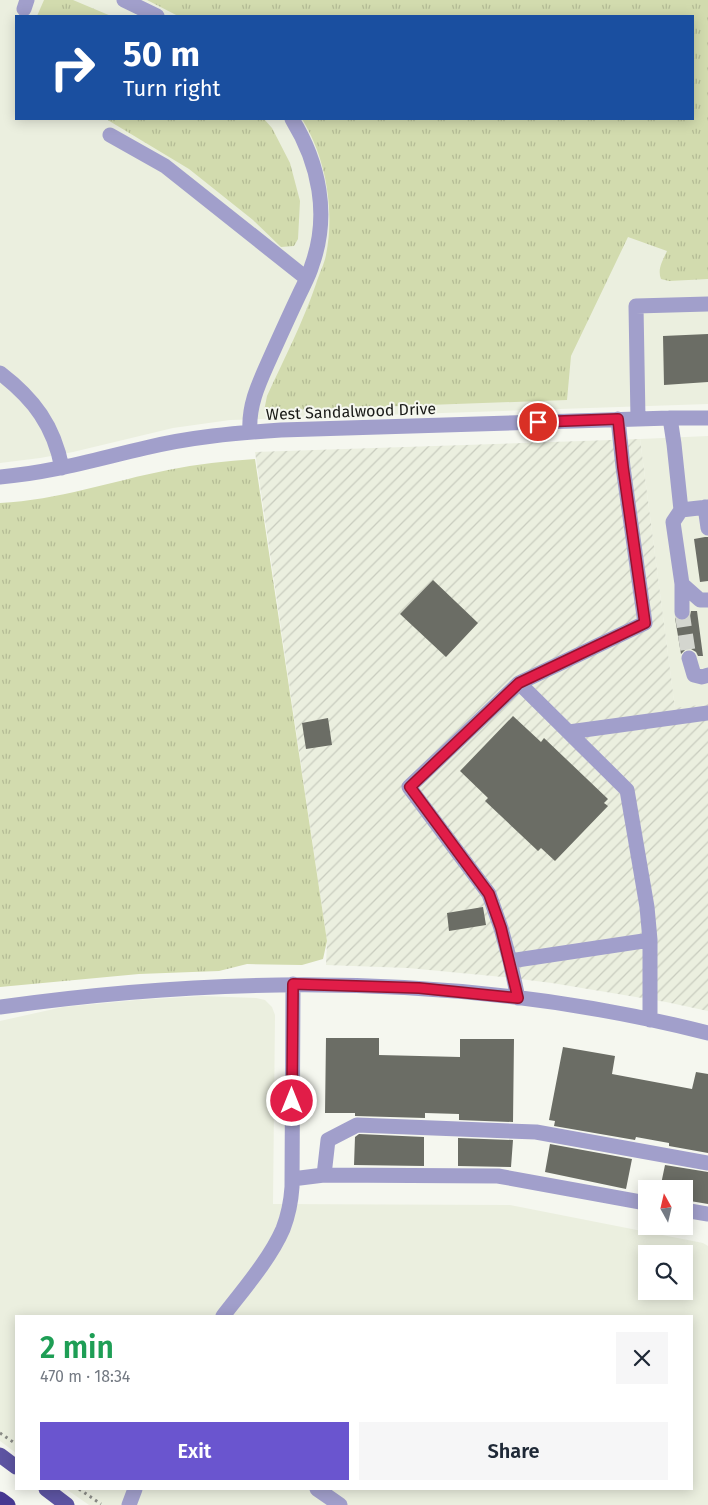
<!DOCTYPE html>
<html lang="en">
<head>
<meta charset="utf-8">
<style>
	:root { --surface:#fff; --page:#f6f6f7; --text:#1f2937; --muted:#747a83; --accent:#6a55cf }
	body { margin:0; font-family:"Fira Sans",sans-serif; background:var(--page); color:var(--text); height:100vh; display:flex; flex-direction:column; font-size:19px; white-space:nowrap }
	* { box-sizing:border-box; margin:0 }
	p { font-size:16px; color:var(--muted) }
	.icon { flex:none; width:28px; height:28px; fill:none; stroke:currentColor; stroke-width:2; stroke-linecap:round; stroke-linejoin:round }
	.map { position:relative; flex:1; overflow:hidden }
	.side { position:absolute; left:15px; top:1315px; width:678px; height:175px; display:flex; flex-direction:column; background:var(--surface); border-radius:0px; box-shadow:0 2px 12px #0003 }
	.side>* { flex:none }
	.top-card { position:absolute; left:15px; top:15px; width:679px; height:105px; border-radius:0px; box-shadow:0 2px 12px #0003; background:#1a4fa0; color:#fff; overflow:hidden }
	.needle { width:32px; rotate:352deg }
	.controls { position:absolute; left:638px; top:1180px; display:grid; gap:10px }
	.controls a { display:grid; place-items:center; width:55px; height:55px; border-radius:0px; background:var(--surface); box-shadow:0 2px 12px #0003; font-size:25px }
	.pin { position:absolute; display:grid; place-items:center; width:42px; height:42px; color:#fff; margin:-21px; border:2px solid #fff; border-radius:50%; box-shadow:0 1px 5px #0007 }
	.me { position:absolute; width:55px; margin:-28px; rotate:0deg; stroke-linejoin:round; filter:drop-shadow(0 0 4px #0008) }
	.turn { display:flex; align-items:center; gap:18px; height:105px; padding:0 25px; font-size:22px }
	.turn .icon { width:65px; height:65px; stroke-width:2.5 }
	.turn b { display:block; font-size:35px; line-height:42px }
	.round { display:grid; place-items:center; flex:none; width:52px; height:52px; border-radius:0px; background:var(--page) }
	.overview { display:flex; align-items:center; justify-content:space-between; height:85px; padding:0 25px }
	h1 { font-size:30px; font-weight:600; line-height:38px; color:#1e9e55 }
	.cta { display:flex; gap:10px; margin-top:auto; padding:10px 25px }
	.cta a { flex:1; height:58px; border-radius:0px; background:var(--accent); color:#fff; font-size:20px; font-weight:600; line-height:58px; text-align:center }
	.cta a+a { background:var(--page); color:var(--text) }
	.map>svg:first-child { display:block }
	.built { fill:#ebefdf; fill-rule:evenodd }
	.industrial { fill:url(#industrial-furrows) }
	.grass { fill:url(#grass-tufts) }
	.building { fill:#6b6d65 }
	.lines { fill:none; stroke-linecap:round; stroke-linejoin:round }
	.minor-tunnel { stroke:#d4d6cf; stroke-width:15; stroke-dasharray:15 8; stroke-linecap:butt }
	.path { stroke:#898a85; stroke-width:3; stroke-dasharray:2.5 4; stroke-linecap:butt }
	.minor { stroke:#a19fcb; stroke-width:15 }
	.major { stroke:#5d54a2; stroke-width:15 }
	.highway { stroke:#473891; stroke-width:15 }
	.route-casing { stroke:#92132f; stroke-width:12 }
	.route { stroke:#e11d48; stroke-width:9 }
	.labels { text-anchor:middle; stroke-width:4; stroke-linejoin:round; paint-order:stroke }
	.street-label { font-size:16px; fill:#1a1b18; stroke:#f5f7ef }
</style>
</head>
<body>
<div class="map">
<svg width="708" height="1505" viewBox="0 0 708 1505">
	<defs>
		<pattern id="industrial-furrows" width="10" height="10" patternUnits="userSpaceOnUse" patternTransform="scale(1.25)"><rect width="10" height="10" fill="#ebefdf"/><path d="M-1 1l2-2M0 10L10 0M9 11l2-2" fill="none" stroke="#c9ccbf"/></pattern>
		<pattern id="grass-tufts" width="24" height="20" patternUnits="userSpaceOnUse" patternTransform="scale(1.25)"><rect width="24" height="20" fill="#d2dbae"/><path d="M3 7l-1-3M5 7V3M7 7l1-3M15 17l-1-3M17 17v-4M19 17l1-3" fill="none" stroke="#b4bb95"/></pattern>
	</defs>
	<rect width="100%" height="100%" fill="#f5f7ef"/>
	<path class="built" d="M 0,0 L 566,0 L 589,16 L 16,16 L 16,119 L 692,119 L 708,100 L 708,404 L 230,420 L 173,428 L 73,452 L 40,458 L 0,463 Z
		M 708,436 L 708,704 L 675,709 L 640,439 Z
		M 202,996 L 256,998 L 265,1000 L 272,1007 L 275,1015 L 273,1204 L 510,1205 L 703,1243 L 708,1246 L 708,1505 L 89,1505 L 66,1489 L 691,1489 L 691,1316 L 16,1316 L 16,1453 L 0,1441 L 0,1021 L 63,1007 L 137,1000 ZM 646,1254 L 684,1254 L 684,1291 L 646,1291 Z"/>
	<path class="industrial" d="M 640,439 L 675,708 L 708,704 L 708,1011 L 666,1002 L 552,983 L 503,977 L 408,968 L 326,965 L 327,941 L 255,452 Z"/>
	<path class="grass" d="M 44,0 L 73,0 L 111,16 L 37,16 Z
		M 147,0 L 708,0 L 708,279 L 669,281 L 661,279 C 657,269 663,260 667,251 L 628,237 L 571,356 L 567,400 L 264,411 L 267,396 C 284,359 303,322 316,284 C 319,274 324,265 326,255 C 335,210 326,158 302,119 L 692,119 L 692,16 L 178,16 Z
		M 106,119 L 264,119 L 272,128 L 290,163 L 300,201 L 298,239 L 294,246 L 281,247 L 253,220 L 189,169 Z
		M 255,459 L 327,941 L 323,959 L 302,965 L 247,964 L 219,971 L 139,974 L 0,987 L 0,503 C 58,500 112,481 168,470 C 197,464 226,461 255,459 Z"/>
	<path class="building" d="M 708,334 L 708,382 L 664,385 L 663,336 Z
		M 705,537 L 708,537 L 708,581 L 700,582 L 694,539 Z
		M 433,580 L 478,623 L 446,657 L 400,614 Z
		M 691,611 L 697,611 L 703,656 L 698,656 L 696,652 L 691,649 L 686,649 L 681,654 L 675,618 L 682,621 L 686,620 L 690,616 Z
		M 513,716 L 541,742 L 544,738 L 608,799 L 604,803 L 608,806 L 555,861 L 541,848 L 538,851 L 485,801 L 488,798 L 460,771 Z
		M 328,718 L 332,745 L 306,749 L 302,723 Z
		M 483,907 L 486,925 L 449,931 L 447,913 Z
		M 326,1038 L 379,1038 L 379,1055 L 460,1057 L 460,1039 L 514,1039 L 513,1122 L 459,1120 L 459,1114 L 425,1113 L 425,1118 L 355,1116 L 355,1113 L 325,1113 Z
		M 563,1047 L 615,1056 L 612,1074 L 692,1089 L 696,1072 L 708,1074 L 708,1153 L 669,1146 L 669,1143 L 636,1137 L 635,1140 L 554,1126 L 555,1121 L 549,1120 Z
		M 359,1134 L 424,1137 L 424,1166 L 354,1165 L 355,1137 Z
		M 458,1138 L 513,1140 L 511,1167 L 458,1166 Z
		M 550,1144 L 632,1159 L 626,1189 L 545,1172 Z
		M 665,1165 L 708,1172 L 708,1204 L 684,1200 L 684,1189 L 660,1189 Z"/>
	<g class="lines">
		<path class="minor-tunnel" d="M 682,612 L 689,658"/>
		<path class="path" d="M 0,1433 L 16,1444
			M 79,1489 L 101,1504"/>
		<path class="minor" d="M 124,0 L 157,16
			M 24,9 L 27,0
			M 110,135 L 165,166 L 306,278
			M 0,373 C 34,399 54,426 62,468
			M 670,418 L 674,444 L 681,510 L 673,522 L 682,584 L 700,600 L 708,600
			M 638,419 L 636,306 L 708,304
			M 250,432 C 248,404 260,381 271,356 C 280,336 289,316 298,297 C 303,286 309,276 312,265 C 330,215 319,163 292,119
			M 0,477 C 50,473 97,459 145,448 C 190,437 235,433 281,430 L 670,418 L 708,418
			M 705,507 L 708,528
			M 681,510 L 708,507
			M 682,584 L 682,612
			M 689,658 L 694,675 L 702,677 L 708,675
			M 519,683 L 645,623 L 623,467 L 618,419
			M 569,732 L 708,713
			M 510,961 L 501,928 L 489,894 L 409,787 L 519,683 L 627,790 L 647,907 L 650,940
			M 518,998 L 510,961 L 650,940 L 650,1020
			M 0,1007 C 235,974 477,974 708,1033
			M 324,1175 L 328,1140 L 357,1125 L 536,1132 L 708,1163
			M 292,1179 L 324,1175 L 498,1176 L 646,1203
			M 684,1210 L 708,1214
			M 223,1316 C 243,1290 270,1259 283,1229 C 288,1216 291,1202 292,1187 L 293,984
			M 317,1489 L 340,1505
			M 129,1505 L 135,1489"/>
		<path class="major" d="M 0,1455 L 16,1467
			M 46,1489 L 67,1505"/>
		<path class="highway" d="M 0,1499 L 8,1505"/>
	</g>
	<g class="lines">
		<defs>
			<path id="route" d="M 292,1101 L 293,984 L 419,988 L 518,998 L 501,928 L 489,894 L 410,787 L 519,683 L 645,623 L 623,467 L 618,419 L 538,422"/>
		</defs>
		<use href="#route" class="route-casing"/>
		<use href="#route" class="route"/>
	</g>
	<g class="labels">
		<g class="street-label">
			<text transform="translate(351 411) rotate(-2)" y="6">West Sandalwood Drive</text>
		</g>
	</g>
</svg>
<div class="controls">
<a><svg class="needle" viewBox="-14 -14 28 28"><path d="M0-13l5 13h-10z" fill="#e53935"/><path d="M0 13l5-13h-10z" fill="#747a83"/></svg></a>
<a><svg class="icon" aria-label="search" viewBox="0 0 24 24"><circle cx="10" cy="10" r="6"/><path d="M15 15l6 6"/></svg></a>
</div>
<div class="pin" style="left:538px;top:422px;background:#d93025"><svg class="icon" aria-label="arrive" viewBox="0 0 24 24"><path d="M6 21V4h12l-3 4 3 4H6"/></svg></div>
<svg class="me" style="left:292px;top:1101px" viewBox="-20 -20 40 40"><circle r="17" fill="#e11d48" stroke="#fff" stroke-width="3"/><path d="M0-11L8 9 0 5-8 9z" fill="#fff"/></svg>
<div class="top-card">
<div class="turn"><svg class="icon" aria-label="right" viewBox="0 0 24 24"><path d="M7 20v-9h11M14 6l5 5-5 5"/></svg><div><b>50 m</b>Turn right</div></div>
</div>
<section class="side">
<div class="overview"><div><h1>2 min</h1><p>470 m · 18:34</p></div><a class="round"><svg class="icon" aria-label="close" viewBox="0 0 24 24"><path d="M6 6l12 12M18 6L6 18"/></svg></a></div>
<div class="cta"><a>Exit</a><a>Share</a></div>
</section>
</div>
</body>
</html>
